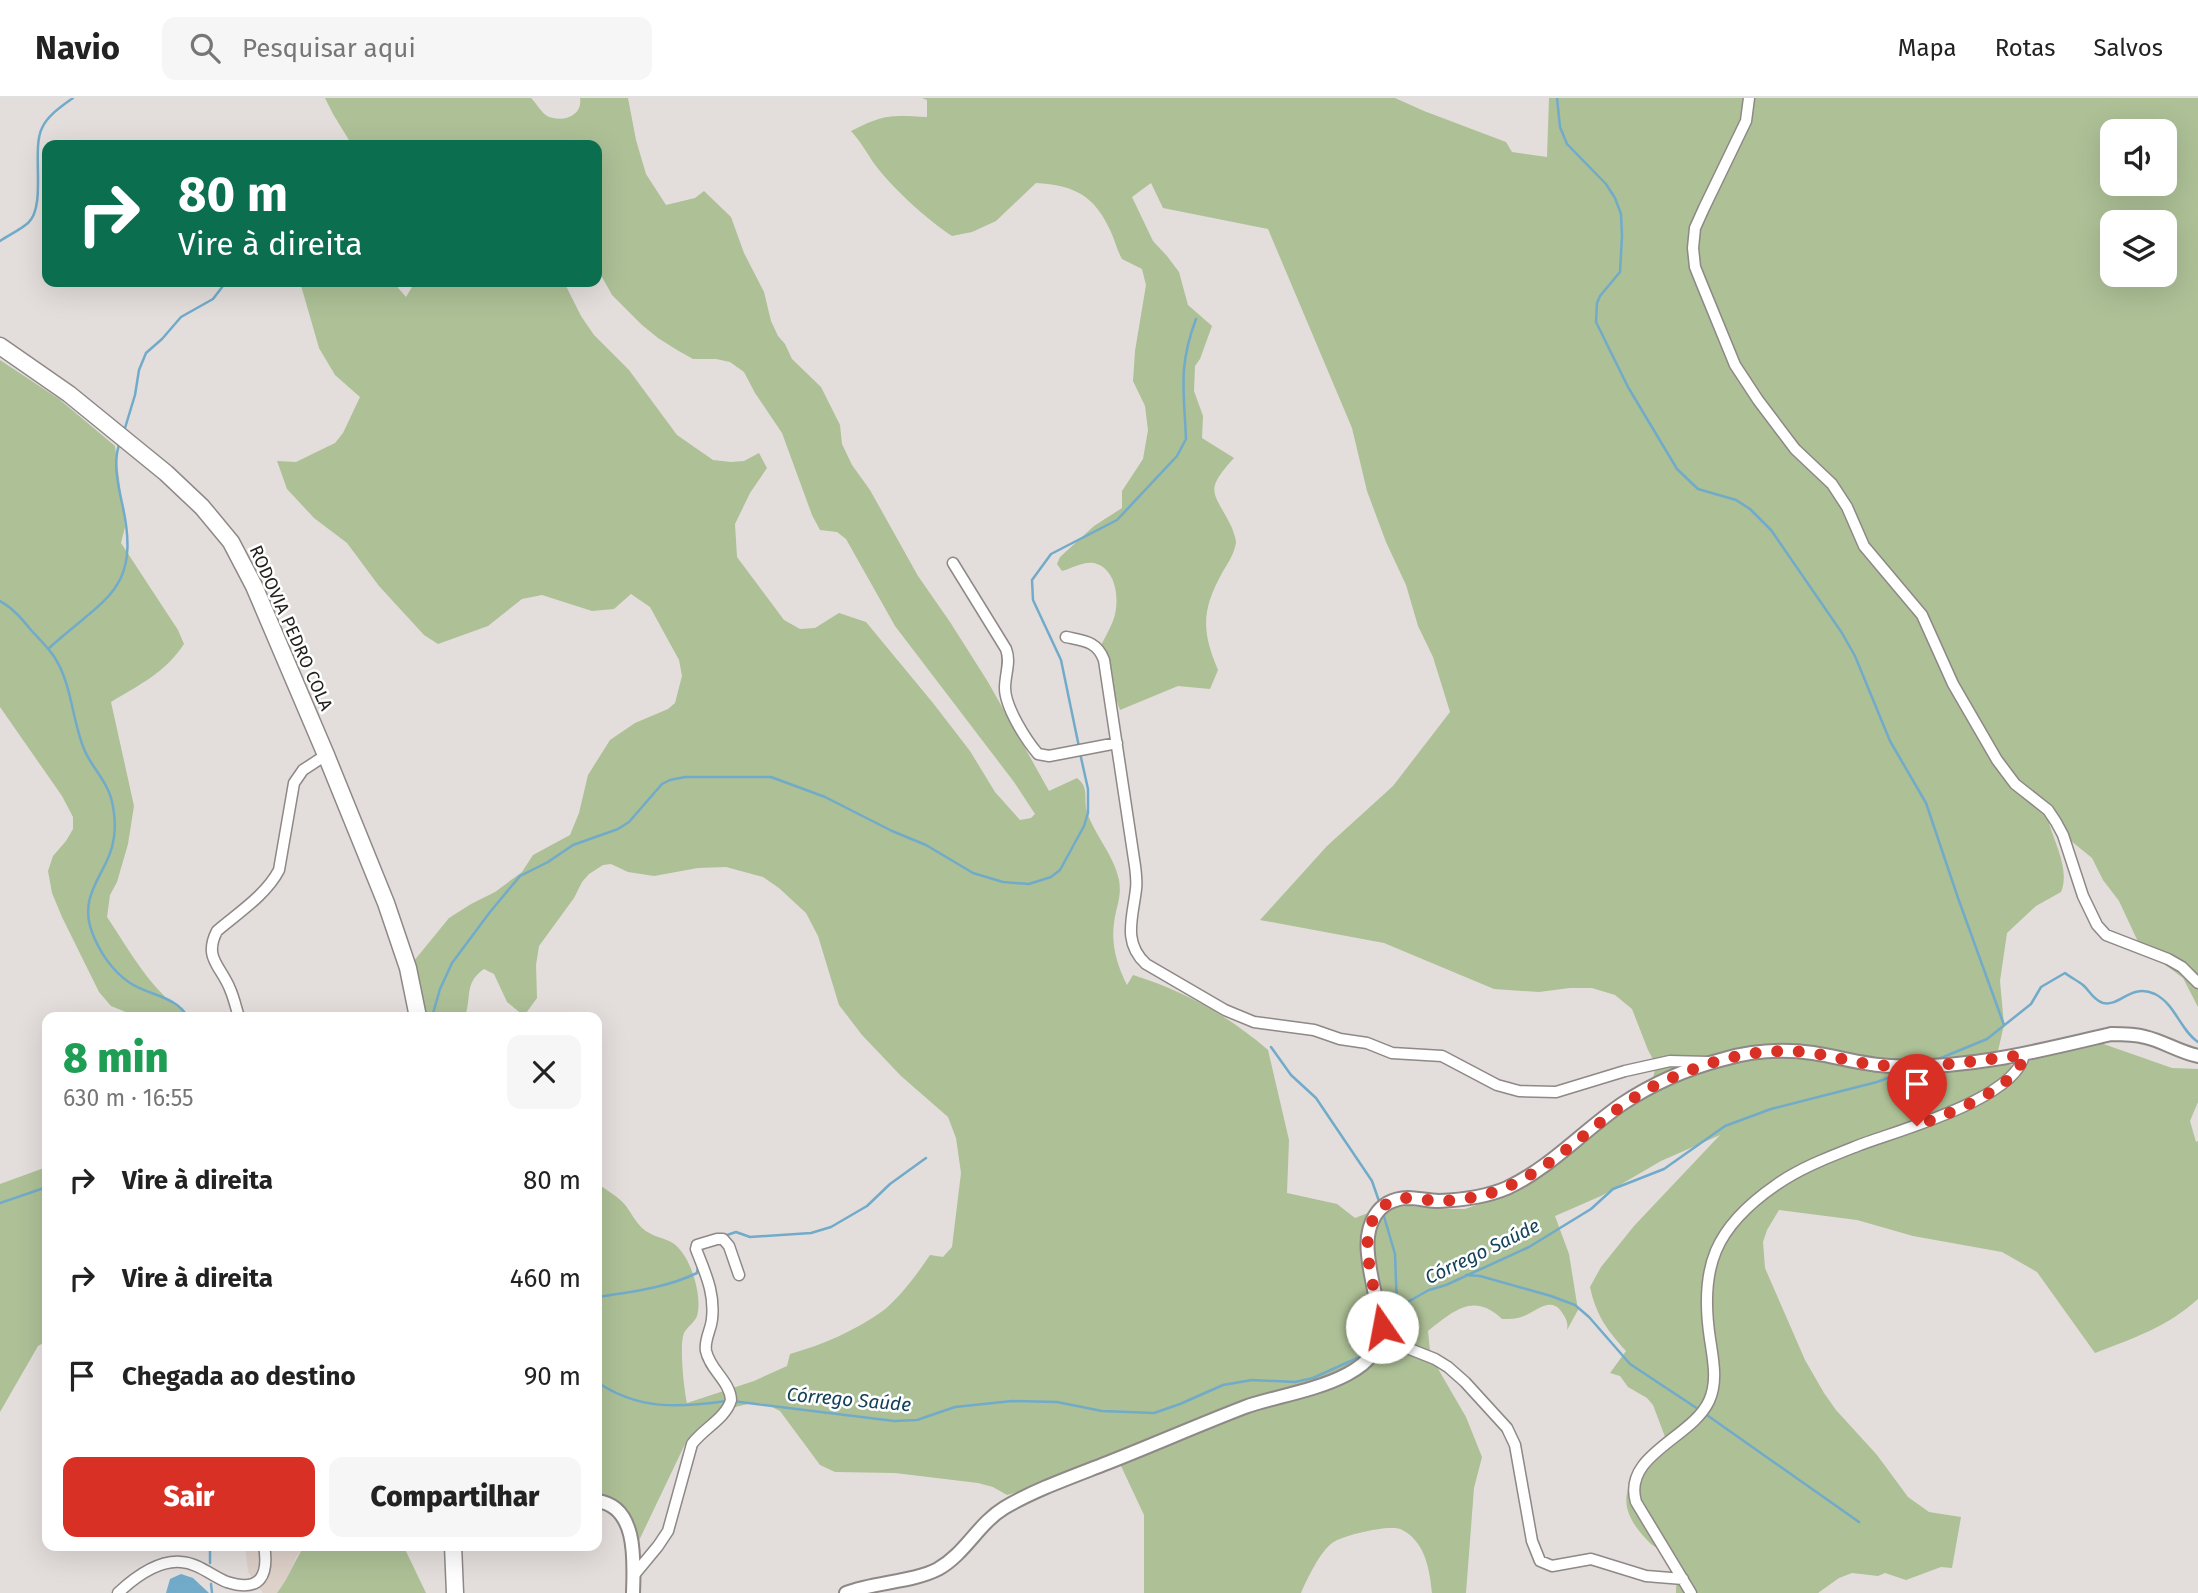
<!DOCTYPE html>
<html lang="pt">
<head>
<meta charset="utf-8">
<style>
	:root { --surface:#fff; --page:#f6f6f6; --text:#222; --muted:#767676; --line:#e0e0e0; --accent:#d93025 }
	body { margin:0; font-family:"Fira Sans",sans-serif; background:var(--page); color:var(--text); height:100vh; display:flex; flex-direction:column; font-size:26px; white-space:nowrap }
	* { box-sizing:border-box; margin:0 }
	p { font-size:23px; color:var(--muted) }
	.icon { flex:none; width:38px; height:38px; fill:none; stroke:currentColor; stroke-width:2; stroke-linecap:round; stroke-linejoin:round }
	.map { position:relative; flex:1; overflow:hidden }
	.sheet { position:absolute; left:42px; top:914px; width:560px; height:539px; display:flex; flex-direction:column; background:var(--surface); border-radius:14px; box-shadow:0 7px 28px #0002 }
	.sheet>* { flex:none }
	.hud { position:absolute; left:42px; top:42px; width:560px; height:147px; border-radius:14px; box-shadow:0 7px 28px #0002; background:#0b6e4f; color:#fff; overflow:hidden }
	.buttons { position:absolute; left:2100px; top:21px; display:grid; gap:14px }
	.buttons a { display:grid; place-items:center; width:77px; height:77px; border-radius:14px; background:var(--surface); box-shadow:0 7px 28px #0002; font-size:35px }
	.pin { position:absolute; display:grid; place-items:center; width:60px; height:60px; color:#fff; margin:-72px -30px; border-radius:50% 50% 50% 0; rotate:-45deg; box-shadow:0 0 7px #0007 }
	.pin .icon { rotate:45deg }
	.me { position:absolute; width:77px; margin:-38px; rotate:348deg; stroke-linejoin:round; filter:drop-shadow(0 0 5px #0008) }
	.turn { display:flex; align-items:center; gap:24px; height:147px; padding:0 21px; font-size:32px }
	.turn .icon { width:91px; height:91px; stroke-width:2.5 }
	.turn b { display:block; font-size:49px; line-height:60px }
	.round { display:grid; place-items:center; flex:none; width:74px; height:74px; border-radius:14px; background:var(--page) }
	.summary { display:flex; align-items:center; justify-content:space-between; height:119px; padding:0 21px }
	h1 { font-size:42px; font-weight:800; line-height:52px; color:#1e9e55 }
	.button { display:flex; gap:14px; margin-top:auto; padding:14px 21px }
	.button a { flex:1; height:80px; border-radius:14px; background:var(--accent); color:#fff; font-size:28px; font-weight:800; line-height:80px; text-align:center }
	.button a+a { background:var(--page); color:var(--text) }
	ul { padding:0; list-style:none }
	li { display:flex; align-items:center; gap:21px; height:98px; padding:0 21px }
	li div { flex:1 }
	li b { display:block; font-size:26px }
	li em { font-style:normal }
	header { display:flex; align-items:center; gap:42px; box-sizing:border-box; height:98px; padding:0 35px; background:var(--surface); border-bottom:2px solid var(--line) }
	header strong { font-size:33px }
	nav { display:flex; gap:38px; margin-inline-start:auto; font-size:24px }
	.search { width:490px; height:63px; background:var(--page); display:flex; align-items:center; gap:18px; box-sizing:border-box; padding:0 24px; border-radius:14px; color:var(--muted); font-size:26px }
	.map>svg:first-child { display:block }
	.built { fill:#ded1ca }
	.green { fill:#adc096; fill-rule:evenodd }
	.water { fill:#72abca }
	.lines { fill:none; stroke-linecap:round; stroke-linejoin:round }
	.stream { stroke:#72abca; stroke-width:2.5 }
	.minor-casing { stroke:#8e8886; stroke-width:13 }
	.tertiary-casing { stroke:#8e8886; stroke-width:16 }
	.primary-casing { stroke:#8e8886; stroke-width:19 }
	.minor { stroke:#fff; stroke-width:10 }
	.tertiary { stroke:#fff; stroke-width:12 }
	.primary { stroke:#fff; stroke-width:16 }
	.route { stroke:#d93025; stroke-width:12; stroke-dasharray:0 21.6 }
	.labels { text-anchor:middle; stroke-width:5; stroke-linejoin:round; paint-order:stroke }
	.street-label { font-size:18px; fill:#232120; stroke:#fff }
	.water-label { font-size:19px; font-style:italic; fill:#124158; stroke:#fff }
</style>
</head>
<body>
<header>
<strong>Navio</strong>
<div class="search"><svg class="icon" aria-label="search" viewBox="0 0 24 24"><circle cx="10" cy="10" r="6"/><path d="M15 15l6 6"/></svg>Pesquisar aqui</div>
<nav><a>Mapa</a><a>Rotas</a><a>Salvos</a></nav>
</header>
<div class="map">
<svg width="2198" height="1495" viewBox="0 0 2198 1495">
	<rect width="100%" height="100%" fill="#e3dedb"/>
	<path class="built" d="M 245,1447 L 305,1447 L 296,1459 L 287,1483 L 277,1495 L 263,1495 L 248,1474 Z"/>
	<path class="green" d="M 325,0 L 531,0 C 536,5 541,14 547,18 C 562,25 583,18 580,0 L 628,0 L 636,42 L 646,76 L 666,107 L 695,100 L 704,93 L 731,119 L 744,155 L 764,194 L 771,223 L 778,238 L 785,246 L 792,261 L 821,289 L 840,327 L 842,346 L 852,367 L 870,392 L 918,478 L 950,524 L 988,584 L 1049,693 L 1077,680 C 1090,690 1083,700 1087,714 C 1095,738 1114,757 1119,782 C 1122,800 1116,808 1114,825 C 1111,847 1117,867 1127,887 L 1133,877 C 1182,892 1229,918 1268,952 L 1289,1042 L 1287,1095 L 1337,1106 L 1355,1120 L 1381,1110 L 1410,1108 L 1451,1111 L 1465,1111 L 1496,1100 L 1557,1066 L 1645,992 L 1653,980 L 1656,967 L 1648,952 L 1632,911 L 1615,897 L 1592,890 L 1570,890 L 1539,894 L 1494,891 L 1384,845 L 1260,822 L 1327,748 L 1393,688 L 1450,614 L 1433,559 L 1418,528 L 1406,487 L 1386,444 L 1367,393 L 1352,330 L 1268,131 L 1163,110 L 1151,85 L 1132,99 L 1153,143 L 1167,158 L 1179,174 L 1188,207 L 1212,228 L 1200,261 L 1195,268 L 1194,293 L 1203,318 L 1202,340 L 1234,360 C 1202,395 1215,394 1232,430 C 1234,436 1236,440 1236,445 C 1234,456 1228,465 1222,475 C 1202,512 1201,532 1218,572 L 1210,591 L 1178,588 L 1120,612 L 1098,553 C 1103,543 1109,533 1113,523 C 1120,505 1118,471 1094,465 C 1084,463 1072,470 1062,473 L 1057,466 L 1060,459 L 1094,428 L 1122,410 L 1122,393 L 1143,361 L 1148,332 L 1145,308 L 1133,283 L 1135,253 L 1146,187 L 1142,171 L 1122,161 C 1117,152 1115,143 1111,134 C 1095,98 1075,87 1036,85 L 996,123 L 972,134 L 952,138 C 925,120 892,90 873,64 C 866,53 860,43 851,33 C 884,16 891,17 927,19 L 927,2 L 922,0 L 1395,0 L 1424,13 L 1506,44 L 1512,54 L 1547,59 L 1549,0 L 2198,0 L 2198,909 L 2183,880 L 2140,848 L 2119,803 L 2103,782 L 2092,760 L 2049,725 C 2055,746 2070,772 2061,794 L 2036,808 L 2007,835 L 2000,883 L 2004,927 L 1997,957 L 1989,963 L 2015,968 L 2060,952 L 2095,943 L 2172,970 L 2198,971 L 2198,1004 L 2190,1023 L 2196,1044 L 2198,1043 L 2198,1201 C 2167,1229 2134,1240 2095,1255 L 2037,1174 L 2002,1154 L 1913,1138 L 1857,1122 L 1779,1112 L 1767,1132 L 1763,1144 L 1765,1170 L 1805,1262 L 1824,1295 L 1836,1312 L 1877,1357 L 1908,1399 L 1929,1414 L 1961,1419 L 1952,1470 L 1941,1469 L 1906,1482 L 1885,1475 L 1878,1478 L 1852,1475 L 1839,1480 L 1818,1495 L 1676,1495 C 1676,1487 1678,1476 1675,1468 C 1670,1455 1656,1452 1647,1442 C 1606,1399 1633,1377 1667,1344 L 1653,1307 L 1647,1300 L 1628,1289 L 1620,1278 L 1610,1275 L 1626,1253 C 1607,1232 1596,1217 1590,1189 L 1601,1169 L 1634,1128 L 1720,1037 L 1661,1063 L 1601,1098 L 1555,1118 L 1569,1156 L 1578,1212 L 1567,1232 C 1568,1226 1567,1222 1563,1216 C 1552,1197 1538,1212 1524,1218 C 1517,1221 1510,1221 1502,1221 C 1473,1194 1454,1213 1428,1233 L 1430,1253 L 1437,1269 L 1466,1319 L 1482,1359 L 1474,1390 L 1466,1495 L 1432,1495 C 1430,1476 1427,1454 1413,1440 C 1411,1437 1403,1432 1400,1431 C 1387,1427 1344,1437 1332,1445 C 1320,1454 1307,1481 1301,1495 L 1144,1495 L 1144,1417 L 1121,1368 L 1105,1368 L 1064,1382 L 1007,1397 L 993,1389 L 978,1385 L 895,1375 L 835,1374 L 820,1367 L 780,1313 L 766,1306 L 752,1305 L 731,1310 L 687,1342 L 634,1453 L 623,1417 L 613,1401 L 597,1394 L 597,1085 C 606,1092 619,1099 626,1108 C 632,1116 635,1123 642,1130 C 651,1138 661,1139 671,1144 C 690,1154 703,1198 697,1218 C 695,1224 687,1229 684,1235 C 679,1248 684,1291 687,1305 L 754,1283 L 787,1268 L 790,1256 C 822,1247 857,1232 884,1212 C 902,1197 917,1176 930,1157 L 943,1159 L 952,1149 L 961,1075 L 956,1040 L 948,1019 L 901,978 L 862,937 L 839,907 L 818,838 L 806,815 L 779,790 L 763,779 L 726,769 L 698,770 L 654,778 L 628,774 L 611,766 L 603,767 L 589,776 L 582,784 L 574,800 L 539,848 L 536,867 L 537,900 L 524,918 L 507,904 L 494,876 L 484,871 C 464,885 472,897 465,919 L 419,919 L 409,869 L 449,820 L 471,806 L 495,794 L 522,774 L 533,757 L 570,737 L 579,715 L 588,677 L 610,642 L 635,625 L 668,611 L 675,605 L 682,578 L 679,562 L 650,509 L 631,496 L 614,511 L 592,513 L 542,497 L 522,501 L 488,528 L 438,546 L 424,537 L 379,488 L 347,445 L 314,420 L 287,391 L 277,363 L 296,364 L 335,345 L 343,335 L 360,299 L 335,277 L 319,250 L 300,184 L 393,184 L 406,199 L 415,184 L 564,184 L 581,218 L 594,237 L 629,272 L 677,337 L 713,362 L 731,364 L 744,363 L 759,355 L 767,370 L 750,395 L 735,426 L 737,459 L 784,522 L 800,531 L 815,530 L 839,515 L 866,524 L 933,605 L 970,653 L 995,694 L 1020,722 L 1031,720 L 1035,716 L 1014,684 L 895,528 L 846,441 L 837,434 L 820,432 L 812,417 L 782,335 L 755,295 L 744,274 L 730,264 L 716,261 L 693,261 L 677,252 L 658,240 L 642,227 L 612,197 L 597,170 L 597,47 L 352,47 L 333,16 ZM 2112,33 L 2165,33 L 2165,86 L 2112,86 ZM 2112,124 L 2165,124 L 2165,177 L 2112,177 Z
		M 0,262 L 59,301 L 115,348 L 125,429 L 121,445 L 178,532 L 184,546 C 166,574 139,587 111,604 L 134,708 L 128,746 L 117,784 L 110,797 L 107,819 C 132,856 152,896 192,919 L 138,919 L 111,908 L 99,894 L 62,819 L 52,795 L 48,773 L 53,758 L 66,743 L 73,731 L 73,719 L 62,698 L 0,609 Z
		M 44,1070 L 47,1074 L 47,1243 L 38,1248 L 0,1314 L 0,1086 Z
		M 305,1447 L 403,1447 L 426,1495 L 277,1495 C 289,1480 294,1463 305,1447 Z"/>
	<path class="water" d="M 181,1476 L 193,1480 L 209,1495 L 166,1495 L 170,1481 Z"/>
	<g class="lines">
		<path class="stream" d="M 1557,0 L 1560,29 L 1567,46 L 1606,86 L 1615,100 L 1621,116 L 1622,138 L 1620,174 L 1600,198 L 1597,205 L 1596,224 L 1628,289 L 1677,371 L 1698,391 L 1736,402 L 1750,411 L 1771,432 L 1842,535 L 1855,558 L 1890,643 L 1926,705 L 1958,800 L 2004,927
			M 0,143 C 9,137 20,132 28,125 C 47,108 31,52 42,30 C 48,17 62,8 73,0
			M 125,330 L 135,297 L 139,272 L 146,255 L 162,241 L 181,219 L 213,201 L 226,184
			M 0,503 C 13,510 22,521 31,532 C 39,541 49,550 55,560 C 72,587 72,622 84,651 C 90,666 102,678 108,692 C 114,705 116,725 114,739 C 110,774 77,794 92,834 C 99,853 112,873 130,885 C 150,898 174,897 188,919
			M 48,551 C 105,499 142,493 122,405 C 118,387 113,365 119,347
			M 1079,649 L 1061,562 L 1033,502 L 1032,482 L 1051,456 L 1117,422 L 1177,358 L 1186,341 C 1184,292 1178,269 1196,221
			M 432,919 L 440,891 L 452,865 L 490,814 L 520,778 L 548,764 L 573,747 L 618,731 L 629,724 L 662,686 L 670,682 L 685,679 L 771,679 L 825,699 L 892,733 L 926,747 L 973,775 L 1003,784 L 1029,786 L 1051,779 L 1060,772 L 1084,728 L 1088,715 L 1088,691 L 1080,655
			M 1271,949 L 1291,977 L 1316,1000 L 1372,1083 L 1380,1106
			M 1936,962 L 1987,941 L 2031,906 L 2041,889 L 2065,875 C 2070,879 2078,883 2083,887 C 2090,893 2093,902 2103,905 C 2120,909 2130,885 2155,896 C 2176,907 2180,932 2198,944
			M 0,1105 L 47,1089
			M 1383,1115 L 1395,1156 L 1397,1210
			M 724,1138 L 736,1134 L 750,1139 L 811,1135 L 831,1129 L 867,1108 L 890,1086 L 926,1060
			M 1466,1177 L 1480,1178 L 1551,1198 L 1575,1207 L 1589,1219 L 1630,1266 L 1698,1311
			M 597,1199 C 631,1194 666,1190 697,1175 L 698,1168
			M 1387,1227 L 1390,1216 L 1397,1210 L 1429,1192 L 1446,1187 L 1529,1149 L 1591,1111 L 1613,1091 L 1664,1071 L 1725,1028 L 1771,1011 L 1877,984 L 1903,974
			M 597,1284 C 638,1312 678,1310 726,1303
			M 732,1303 L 894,1323 L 917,1322 L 955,1309 L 1012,1303 L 1057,1304 L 1102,1313 L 1154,1315 L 1180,1306 L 1223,1287 L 1252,1282 L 1295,1284 L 1313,1280 L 1364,1257
			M 1704,1315 L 1859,1424
			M 210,1447 L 210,1465
			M 211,1486 L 212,1495"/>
		<defs>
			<path id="minor" d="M 1749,0 L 1746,23 L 1704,110 L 1695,130 L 1693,150 L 1695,169 L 1701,184 L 1735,267 L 1758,302 L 1795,351 L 1832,386 L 1847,409 L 1864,448 L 1922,517 L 1953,586 L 1997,662 L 2015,686 L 2048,712 L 2056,724 L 2063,737 L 2083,798 L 2097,827 L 2106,837 L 2168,861 L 2182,869 L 2198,885
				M 953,465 L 1006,551 C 1011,564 1005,576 1005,590 C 1005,609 1026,642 1038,656 L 1049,658 L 1117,645
				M 1066,539 C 1084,543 1097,543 1104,562 L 1135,768 C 1136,776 1137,784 1136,791 C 1133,819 1122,844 1146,866 L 1225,912 L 1254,924 L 1314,932 L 1340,941 L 1367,945 L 1392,955 L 1442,958 L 1497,987 L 1519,993 L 1556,994 L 1625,973 L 1670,963 L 1708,964
				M 239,919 C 236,910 234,900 230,891 C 221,868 203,860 217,833 C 238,815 266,797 279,772 L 294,685 L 303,672 L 326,657
				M 1382,1240 L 1435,1261 L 1448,1269 L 1465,1284 L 1507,1330 L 1515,1347 L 1532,1443 L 1540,1463 L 1552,1468 L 1591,1461 L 1646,1478 L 1683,1481
				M 634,1477 L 658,1448 L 668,1433 L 692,1346 C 703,1331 726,1320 731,1302 C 730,1283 710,1272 706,1253 C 704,1242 711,1232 712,1221 C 715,1194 705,1175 696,1151 L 697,1147 L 717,1141 L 723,1141 L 729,1148 L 739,1177
				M 118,1495 C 134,1480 158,1462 181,1464 C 198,1465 212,1478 227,1484 C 261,1495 269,1477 264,1447
				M 1691,1495 L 1636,1404 C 1622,1357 1692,1340 1709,1303 C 1718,1284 1713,1261 1710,1241 C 1699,1169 1715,1129 1776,1087 C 1800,1070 1829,1059 1857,1048 C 1895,1033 2015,1002 2024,957"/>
			<path id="tertiary" d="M 597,1403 C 638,1408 634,1464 633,1495
				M 846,1495 C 874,1484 913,1484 938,1471 C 965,1456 978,1426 1004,1410 C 1034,1392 1074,1378 1107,1365 C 1153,1347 1198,1327 1245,1309 C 1285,1294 1381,1286 1382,1229 C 1378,1205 1370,1181 1368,1156 C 1365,1128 1376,1101 1408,1100 C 1418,1100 1429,1103 1439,1103 C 1462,1102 1486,1099 1507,1090 C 1550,1070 1583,1033 1622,1006 C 1652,986 1689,970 1724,961 C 1752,953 1784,951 1813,955 C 1840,959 1863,967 1891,968 C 1966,972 2039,953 2111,936 C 2122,936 2134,936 2145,939 C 2163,943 2179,954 2198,958"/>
			<path id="primary" d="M 0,248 L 69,296 L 166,375 L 202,409 L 231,444 L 254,488 L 326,657 L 386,805 L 408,870 L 418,919
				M 453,1447 L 455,1495"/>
		</defs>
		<use href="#minor" class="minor-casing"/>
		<use href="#tertiary" class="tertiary-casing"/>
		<use href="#primary" class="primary-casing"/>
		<use href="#minor" class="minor"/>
		<use href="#tertiary" class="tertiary"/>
		<use href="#primary" class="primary"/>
	</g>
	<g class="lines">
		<path class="route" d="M 1382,1229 C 1378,1205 1370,1181 1368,1156 C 1365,1128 1376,1101 1408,1100 C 1418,1100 1429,1103 1439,1103 C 1464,1102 1489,1098 1511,1087 C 1569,1060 1609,1006 1669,981 C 1714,961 1763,948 1813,955 C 1841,960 1863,967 1892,968 C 1936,970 1980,962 2024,957 C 2018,991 1946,1016 1917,1028"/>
	</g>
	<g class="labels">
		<g class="street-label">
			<text transform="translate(291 530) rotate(66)" y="6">RODOVIA PEDRO COLA</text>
		</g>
		<g class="water-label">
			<text transform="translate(1482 1153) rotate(-26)" y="7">Córrego Saúde</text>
			<text transform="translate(849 1301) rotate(5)" y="7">Córrego Saúde</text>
		</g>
	</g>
</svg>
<div class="buttons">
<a><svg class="icon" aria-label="sound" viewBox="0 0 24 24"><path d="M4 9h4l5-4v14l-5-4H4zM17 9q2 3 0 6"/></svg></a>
<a><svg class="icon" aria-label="layers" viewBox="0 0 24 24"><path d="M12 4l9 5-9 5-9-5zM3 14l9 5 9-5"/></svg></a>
</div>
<div class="pin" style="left:1917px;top:1028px;background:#d93025"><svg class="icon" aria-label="arrive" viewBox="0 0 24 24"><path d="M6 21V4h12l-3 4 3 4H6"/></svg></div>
<svg class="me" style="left:1382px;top:1229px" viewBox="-20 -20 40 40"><circle r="19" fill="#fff"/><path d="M0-13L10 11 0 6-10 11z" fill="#d93025"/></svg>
<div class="hud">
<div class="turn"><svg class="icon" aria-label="right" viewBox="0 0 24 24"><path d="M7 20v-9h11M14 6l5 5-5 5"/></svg><div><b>80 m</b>Vire à direita</div></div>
</div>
<section class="sheet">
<div class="summary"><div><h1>8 min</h1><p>630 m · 16:55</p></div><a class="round"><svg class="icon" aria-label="close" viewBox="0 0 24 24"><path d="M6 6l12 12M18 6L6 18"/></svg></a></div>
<ul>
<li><svg class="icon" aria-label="right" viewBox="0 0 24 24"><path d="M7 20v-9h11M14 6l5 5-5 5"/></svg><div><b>Vire à direita</b></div><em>80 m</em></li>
<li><svg class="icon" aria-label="right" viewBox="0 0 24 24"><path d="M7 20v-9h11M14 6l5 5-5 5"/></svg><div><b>Vire à direita</b></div><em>460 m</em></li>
<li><svg class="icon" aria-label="arrive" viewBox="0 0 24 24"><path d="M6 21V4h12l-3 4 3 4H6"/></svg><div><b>Chegada ao destino</b></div><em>90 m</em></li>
</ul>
<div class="button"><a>Sair</a><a>Compartilhar</a></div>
</section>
</div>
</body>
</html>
